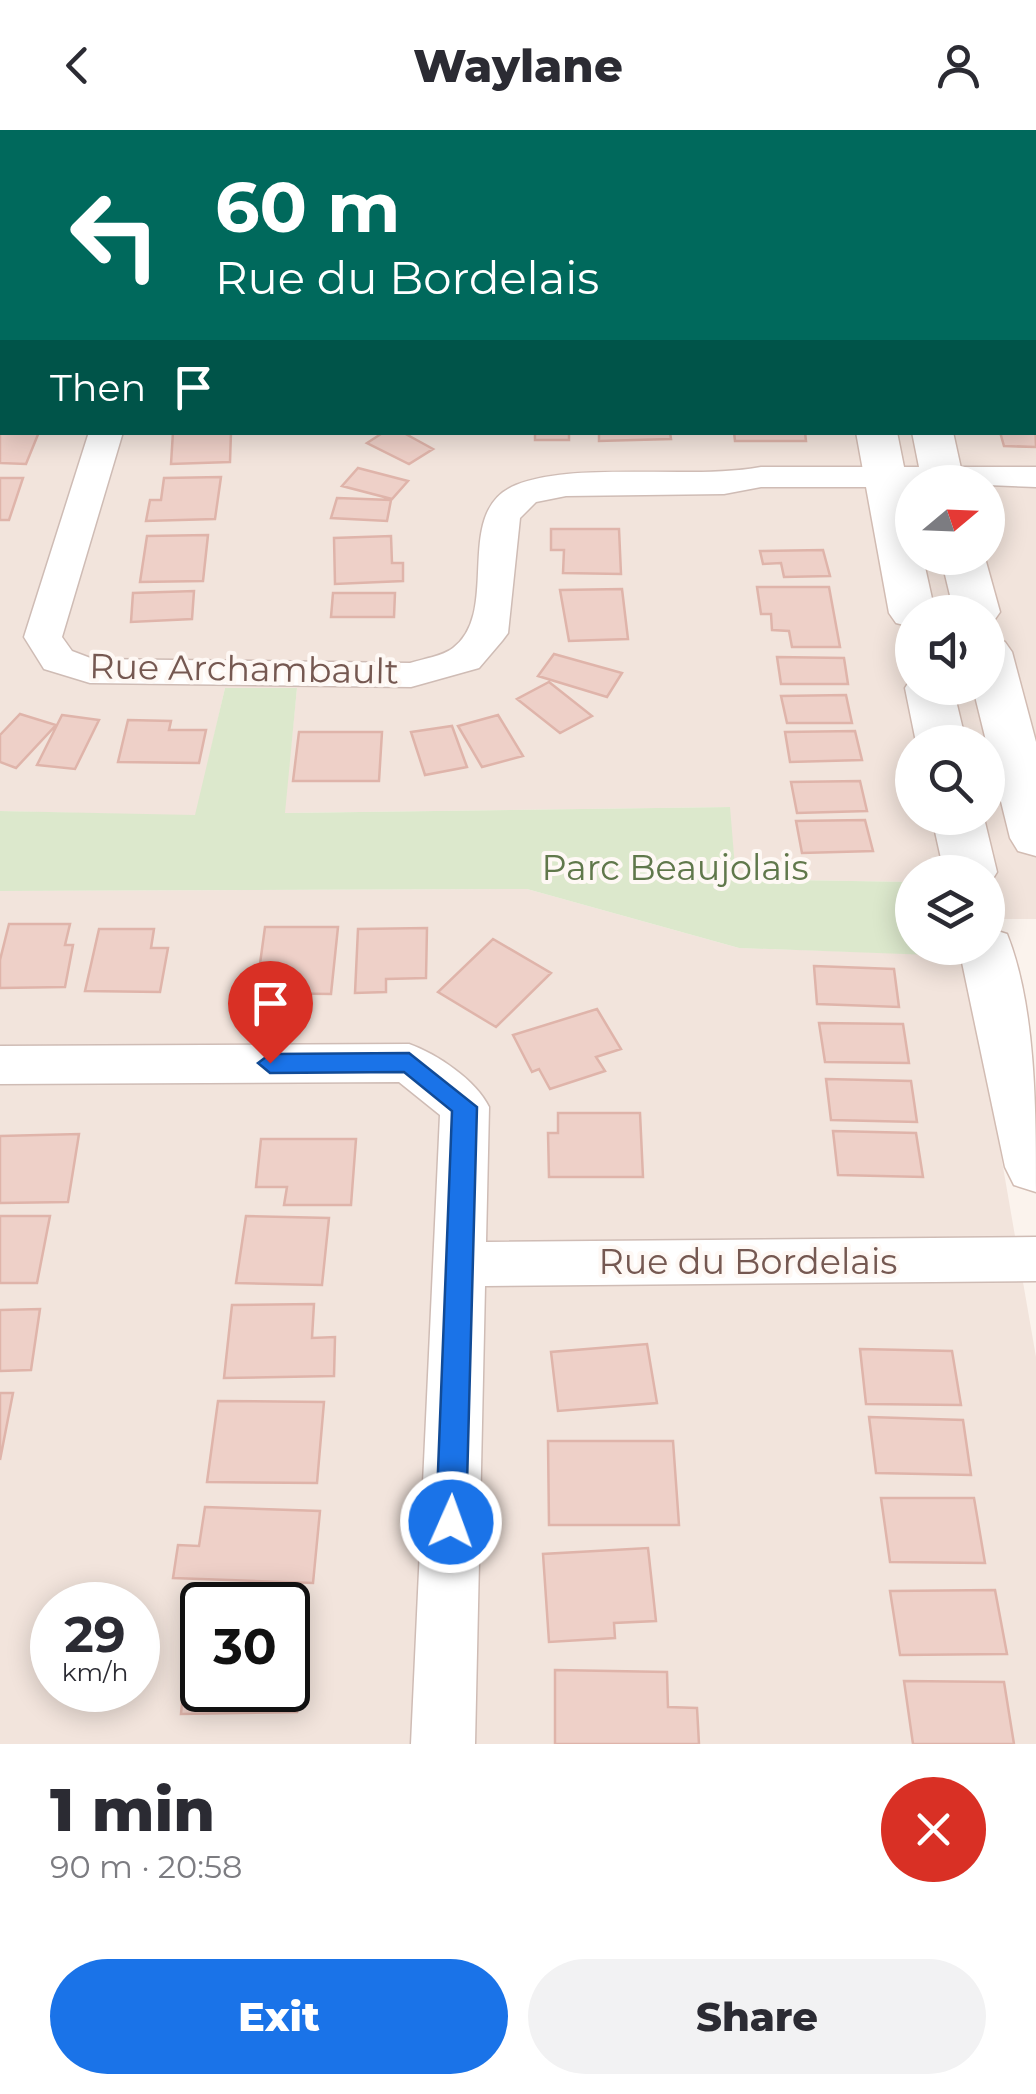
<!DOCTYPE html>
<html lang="en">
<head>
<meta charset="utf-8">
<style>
	:root { --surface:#fff; --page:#f2f2f3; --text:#2b2b33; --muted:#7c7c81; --accent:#1a73e8 }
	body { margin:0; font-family:Montserrat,sans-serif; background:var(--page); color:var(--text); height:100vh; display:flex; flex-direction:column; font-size:38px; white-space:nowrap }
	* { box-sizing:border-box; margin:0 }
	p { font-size:32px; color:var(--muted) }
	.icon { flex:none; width:55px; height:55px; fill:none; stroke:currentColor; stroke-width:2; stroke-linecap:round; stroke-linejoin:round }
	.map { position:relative; height:1614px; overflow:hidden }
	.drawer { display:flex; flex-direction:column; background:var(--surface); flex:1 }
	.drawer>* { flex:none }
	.hud { position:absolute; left:0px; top:0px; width:1038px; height:305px; box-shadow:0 5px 25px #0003; background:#00695c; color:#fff; overflow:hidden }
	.needle { width:65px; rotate:71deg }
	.tools { position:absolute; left:895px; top:335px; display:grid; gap:20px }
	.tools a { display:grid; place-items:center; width:110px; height:110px; border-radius:50%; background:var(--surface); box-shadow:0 5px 25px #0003; font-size:50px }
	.speed { position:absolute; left:30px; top:1452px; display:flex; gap:20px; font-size:50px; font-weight:700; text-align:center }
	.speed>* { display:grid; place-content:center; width:130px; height:130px; border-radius:50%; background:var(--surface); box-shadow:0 5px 25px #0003; line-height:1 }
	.speed small { font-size:25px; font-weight:400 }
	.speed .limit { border:5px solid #111; border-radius:15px; background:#fff; color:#111 }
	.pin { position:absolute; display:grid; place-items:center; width:85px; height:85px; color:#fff; margin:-102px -42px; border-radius:50% 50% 50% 0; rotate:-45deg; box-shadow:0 0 10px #0007 }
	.pin .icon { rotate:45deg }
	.me { position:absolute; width:110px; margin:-55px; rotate:2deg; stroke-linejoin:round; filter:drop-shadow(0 0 8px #0008) }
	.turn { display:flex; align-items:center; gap:35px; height:210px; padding:0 50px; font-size:45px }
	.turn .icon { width:130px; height:130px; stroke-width:2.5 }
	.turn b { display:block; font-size:70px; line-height:85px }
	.then { display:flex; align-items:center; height:95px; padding:0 50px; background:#0003; gap:20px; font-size:38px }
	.round { display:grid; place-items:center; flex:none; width:105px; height:105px; border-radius:52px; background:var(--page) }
	.headline { display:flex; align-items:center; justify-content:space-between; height:170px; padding:0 50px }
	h1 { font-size:60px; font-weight:800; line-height:75px }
	.primary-button { display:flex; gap:20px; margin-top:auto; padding:20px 50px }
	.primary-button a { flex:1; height:115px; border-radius:60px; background:var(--accent); color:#fff; font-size:40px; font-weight:800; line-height:115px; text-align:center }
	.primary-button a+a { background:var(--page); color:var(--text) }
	header { display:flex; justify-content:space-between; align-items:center; height:130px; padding:0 50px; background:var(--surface); font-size:45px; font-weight:800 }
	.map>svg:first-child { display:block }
	.residential { fill:#f2e4dc; fill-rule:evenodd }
	.green { fill:#dce8cc }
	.building { fill:#eed0c8; stroke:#dfb4aa; stroke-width:2.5 }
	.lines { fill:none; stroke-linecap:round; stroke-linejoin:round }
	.street-casing { stroke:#cfbcb5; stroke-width:3 }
	.secondary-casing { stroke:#d2bcb3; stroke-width:3 }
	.street { fill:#fff; fill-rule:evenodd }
	.secondary { fill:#fff; fill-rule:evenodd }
	.route { fill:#1a73e8; stroke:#114b97; stroke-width:2.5 }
	.labels { text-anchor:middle; stroke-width:8; stroke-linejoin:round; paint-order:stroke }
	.street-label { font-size:35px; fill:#755851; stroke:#fef8f4 }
	.park-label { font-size:35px; fill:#60784b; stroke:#fef8f4 }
</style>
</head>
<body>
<header><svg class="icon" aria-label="back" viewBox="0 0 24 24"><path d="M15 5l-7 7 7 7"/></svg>Waylane<svg class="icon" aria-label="person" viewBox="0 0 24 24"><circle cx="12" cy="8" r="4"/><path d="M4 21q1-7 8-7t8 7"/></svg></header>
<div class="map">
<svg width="1036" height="1614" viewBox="0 0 1036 1614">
	<rect width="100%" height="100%" fill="#fbf3ed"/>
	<path class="residential" d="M 364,0 L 1036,0 L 1036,789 L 988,789 L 988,742 L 912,742 L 912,752 L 736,749 L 729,677 L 284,683 L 297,558 L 225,558 L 196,686 L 0,681 L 0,107 L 2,302 L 1035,302 L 1035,2 ZM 912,352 L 988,352 L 988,428 L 912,428 ZM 912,482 L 988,482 L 988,558 L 912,558 ZM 912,612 L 988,612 L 988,688 L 912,688 Z
		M 527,759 L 739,818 L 958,825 L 956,818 L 965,818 L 1036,1227 L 1036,1614 L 0,1614 L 0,761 ZM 52,1475 L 138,1475 L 138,1560 L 52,1560 ZM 202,1475 L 288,1475 L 288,1560 L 202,1560 Z"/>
	<path class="green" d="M 0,0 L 364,0 L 2,2 L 2,125 Z
		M 225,558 L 297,558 L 285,683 L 730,677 L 736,749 L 912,752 L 912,818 L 956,818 L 958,826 L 739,818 L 527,759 L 0,761 L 0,681 L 195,685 Z"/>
	<path class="building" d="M 1035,289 L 1036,317 L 1004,316 L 1000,302 L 1035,302 Z
		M 0,293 L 2,302 L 39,302 L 26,334 L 0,333 Z
		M 173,302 L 231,302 L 230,332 L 171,334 Z
		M 384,302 L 402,302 L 433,319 L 409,334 L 367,313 Z
		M 535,302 L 569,302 L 569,310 L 535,310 Z
		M 599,302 L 670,302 L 671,309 L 599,311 Z
		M 734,302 L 805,302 L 806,311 L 735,311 Z
		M 358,338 L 408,351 L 392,369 L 342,356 Z
		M 221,347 L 215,389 L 146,391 L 150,370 L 161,370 L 164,348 Z
		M 0,348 L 23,348 L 9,390 L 0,390 Z
		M 337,368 L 391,370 L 387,391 L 331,388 Z
		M 551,399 L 619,399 L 621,444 L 563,443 L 564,420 L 551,420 Z
		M 208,405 L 203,451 L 140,452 L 147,406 Z
		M 391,406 L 392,433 L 403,433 L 403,451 L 335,454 L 334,408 Z
		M 823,420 L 830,446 L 784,447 L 781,433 L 763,434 L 760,421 Z
		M 757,457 L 829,457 L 840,517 L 792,517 L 789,501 L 772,500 L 771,484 L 761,484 Z
		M 622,459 L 628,509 L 569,511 L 560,460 Z
		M 194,461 L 192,489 L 131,492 L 133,463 Z
		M 333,463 L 395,463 L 394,487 L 331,487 Z
		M 554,524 L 622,543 L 607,567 L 538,546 Z
		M 777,527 L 844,528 L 848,554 L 781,554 Z
		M 549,552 L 592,586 L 560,603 L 517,569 Z
		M 846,565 L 852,593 L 787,593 L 781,566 Z
		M 20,584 L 56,595 L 16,638 L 0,632 L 0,605 Z
		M 62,585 L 99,590 L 75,639 L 37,635 Z
		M 498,585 L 523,626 L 482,637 L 458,596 Z
		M 128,590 L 171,591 L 169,600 L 206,600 L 199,633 L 118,632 Z
		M 452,596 L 467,637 L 425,645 L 411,602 Z
		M 855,601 L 862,630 L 790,632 L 785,602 Z
		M 299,602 L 382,602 L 379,651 L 293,651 Z
		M 860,651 L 867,681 L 797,683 L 791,652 Z
		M 865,690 L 873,721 L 802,723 L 796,691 Z
		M 9,794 L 70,794 L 65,815 L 73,815 L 65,857 L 0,858 L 0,830 Z
		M 265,797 L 338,797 L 331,864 L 256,863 Z
		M 427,798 L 426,848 L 386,849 L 386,862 L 355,863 L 358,799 Z
		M 99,799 L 154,799 L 151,818 L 168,818 L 160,862 L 85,861 Z
		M 493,809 L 551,843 L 496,897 L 438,862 Z
		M 814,836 L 894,839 L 899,877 L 817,874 Z
		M 597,879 L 621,919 L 596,927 L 605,941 L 550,959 L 539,939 L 532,942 L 513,905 Z
		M 819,893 L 903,894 L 909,933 L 825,932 Z
		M 826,949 L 911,951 L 917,992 L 831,990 Z
		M 558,983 L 640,983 L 643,1047 L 549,1047 L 548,1003 L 558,1003 Z
		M 833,1001 L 916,1003 L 923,1047 L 838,1045 Z
		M 79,1004 L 68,1072 L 0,1073 L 0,1006 Z
		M 261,1009 L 356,1009 L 351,1075 L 284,1075 L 287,1057 L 256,1057 Z
		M 0,1086 L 50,1086 L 37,1153 L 0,1153 Z
		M 246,1086 L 329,1088 L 322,1155 L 236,1153 Z
		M 314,1174 L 312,1208 L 335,1207 L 334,1246 L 224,1248 L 232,1175 Z
		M 40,1179 L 31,1240 L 0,1241 L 0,1180 Z
		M 647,1214 L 657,1273 L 558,1281 L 551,1222 Z
		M 860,1219 L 952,1221 L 961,1275 L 866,1274 Z
		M 0,1263 L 13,1263 L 0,1330 Z
		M 218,1271 L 324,1272 L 317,1353 L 207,1352 Z
		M 869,1287 L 963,1290 L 971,1345 L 876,1343 Z
		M 548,1311 L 673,1311 L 679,1395 L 549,1395 Z
		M 881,1368 L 974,1368 L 985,1433 L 890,1432 Z
		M 205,1377 L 320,1381 L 313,1453 L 173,1448 L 178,1415 L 199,1416 Z
		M 648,1418 L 656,1491 L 614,1493 L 615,1508 L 549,1512 L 543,1424 Z
		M 995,1460 L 1007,1524 L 900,1525 L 890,1461 Z
		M 190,1484 L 202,1484 L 202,1560 L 288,1560 L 288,1514 L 301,1514 L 297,1582 L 181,1584 Z
		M 555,1540 L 667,1542 L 668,1577 L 697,1578 L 699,1614 L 555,1614 Z
		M 904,1551 L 1004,1552 L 1014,1614 L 913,1614 Z"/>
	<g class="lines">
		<defs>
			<path id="street" d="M 0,128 L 2,128 L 2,146 L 0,146 Z
				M 1035,143 L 1036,143 L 1036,161 L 1035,161 Z
				M 89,302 L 123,302 L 62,507 L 72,521 L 93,529 L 410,533 C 423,529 443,526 453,518 C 502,481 451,381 516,355 C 575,331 690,350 761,337 L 1036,337 L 1036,357 L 912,352 L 912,357 L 761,357 L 724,364 L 566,366 L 536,372 L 520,388 L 508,503 L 502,511 L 479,538 L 411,557 L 90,553 L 44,539 L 24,507 Z
				M 409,914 C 437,924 476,950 489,977 L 486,1112 L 1036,1107 L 1036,1151 L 485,1156 L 475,1614 L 411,1614 L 440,985 L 399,952 L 0,954 L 0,916 Z"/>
			<path id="secondary" d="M 818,0 L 850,0 L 850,2 L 818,2 Z
				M 856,302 L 897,302 L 912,377 L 912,428 L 923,428 L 935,482 L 912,482 L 912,497 L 896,493 L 889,483 Z
				M 912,302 L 953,302 L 964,352 L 922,352 Z
				M 941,428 L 985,428 L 1000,482 L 993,492 L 988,493 L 988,482 L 954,482 Z
				M 988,507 L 1005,512 L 1012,522 L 1036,612 L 1036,726 L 1018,721 L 1010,708 L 973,558 L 988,558 Z
				M 912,547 L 912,558 L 953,558 L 966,612 L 916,612 L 905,558 Z
				M 932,688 L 984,688 L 997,742 L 989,755 L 988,742 L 944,742 Z
				M 988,798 L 1007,804 C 1036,876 1036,982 1036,1062 L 1014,1055 L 1005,1037 L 959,818 L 988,818 Z"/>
		</defs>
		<use href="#street" class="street-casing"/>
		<use href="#secondary" class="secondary-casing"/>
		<use href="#street" class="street"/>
		<use href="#secondary" class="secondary"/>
	</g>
	<path class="route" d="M 409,923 L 477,977 L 466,1392 L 461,1402 L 451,1406 L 441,1402 L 436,1392 L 452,981 L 404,942 L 270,943 L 258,933 L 270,924 Z"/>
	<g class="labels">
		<g class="street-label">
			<text transform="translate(244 539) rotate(1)" y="12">Rue Archambault</text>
			<text x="748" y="1144">Rue du Bordelais</text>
		</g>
		<g class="park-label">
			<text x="675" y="750">Parc Beaujolais</text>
		</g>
	</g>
</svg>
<div class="tools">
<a><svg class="needle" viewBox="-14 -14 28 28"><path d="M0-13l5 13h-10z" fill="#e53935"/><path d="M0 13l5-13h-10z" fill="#7c7c81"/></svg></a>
<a><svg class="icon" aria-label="sound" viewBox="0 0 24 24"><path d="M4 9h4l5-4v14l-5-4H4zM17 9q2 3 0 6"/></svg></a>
<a><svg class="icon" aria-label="search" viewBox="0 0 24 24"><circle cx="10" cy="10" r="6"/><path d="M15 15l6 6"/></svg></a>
<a><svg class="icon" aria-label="layers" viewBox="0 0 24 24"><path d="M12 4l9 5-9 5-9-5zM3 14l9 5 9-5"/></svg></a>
</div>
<div class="speed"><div>29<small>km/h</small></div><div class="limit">30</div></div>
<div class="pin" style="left:270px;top:933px;background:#d93025"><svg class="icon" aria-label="arrive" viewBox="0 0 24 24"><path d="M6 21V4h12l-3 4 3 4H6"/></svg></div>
<svg class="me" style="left:451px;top:1392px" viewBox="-20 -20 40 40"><circle r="17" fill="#1a73e8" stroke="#fff" stroke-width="3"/><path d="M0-11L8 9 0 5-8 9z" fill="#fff"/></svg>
<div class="hud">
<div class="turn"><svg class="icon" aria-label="left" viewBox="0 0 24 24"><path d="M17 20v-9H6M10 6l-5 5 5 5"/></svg><div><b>60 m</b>Rue du Bordelais</div></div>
<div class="then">Then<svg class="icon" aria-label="arrive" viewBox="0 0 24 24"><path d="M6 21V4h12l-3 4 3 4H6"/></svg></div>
</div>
</div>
<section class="drawer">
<div class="headline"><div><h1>1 min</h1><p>90 m · 20:58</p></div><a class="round" style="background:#d93025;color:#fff"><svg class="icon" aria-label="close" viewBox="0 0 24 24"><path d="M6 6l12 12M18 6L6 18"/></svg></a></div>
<div class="primary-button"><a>Exit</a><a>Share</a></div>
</section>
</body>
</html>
